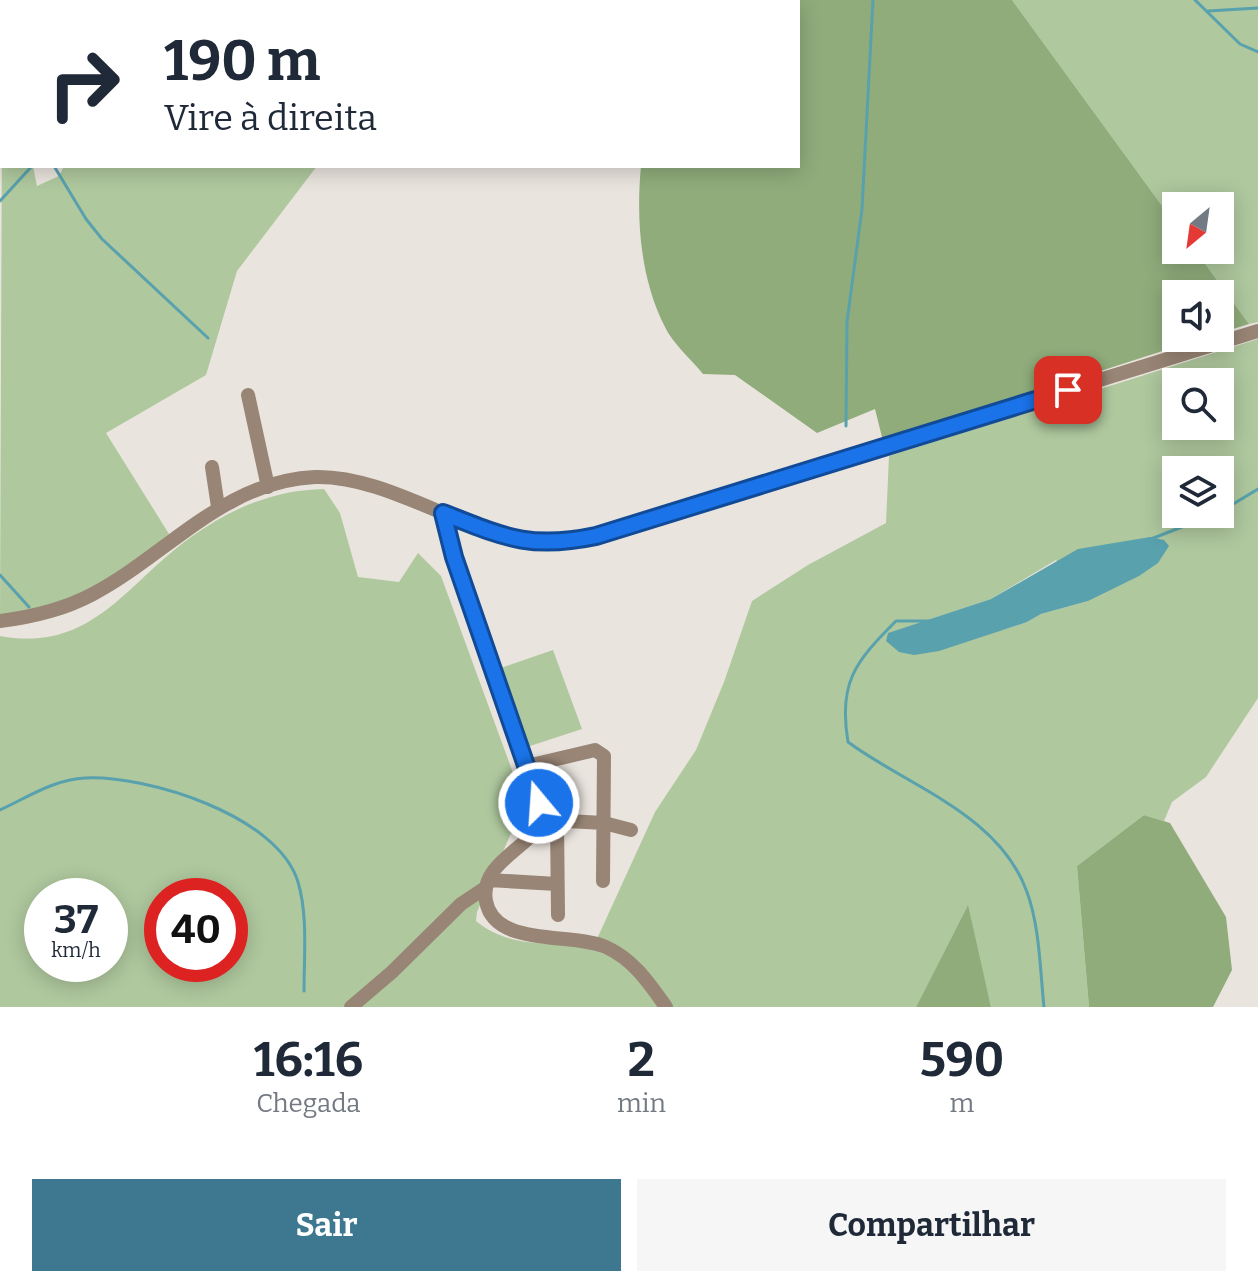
<!DOCTYPE html>
<html lang="pt">
<head>
<meta charset="utf-8">
<style>
	:root { --surface:#fff; --page:#f6f6f7; --text:#1f2937; --muted:#747a83; --accent:#3d7790 }
	body { margin:0; font-family:Bitter,serif; background:var(--page); color:var(--text); height:100vh; display:flex; flex-direction:column; font-size:30px; white-space:nowrap }
	* { box-sizing:border-box; margin:0 }
	p { font-size:26px; color:var(--muted) }
	.icon { flex:none; width:44px; height:44px; fill:none; stroke:currentColor; stroke-width:2; stroke-linecap:round; stroke-linejoin:round }
	.map { position:relative; height:1007px; overflow:hidden }
	.side { display:flex; flex-direction:column; background:var(--surface); flex:1 }
	.side>* { flex:none }
	.hud { position:absolute; left:0px; top:0px; width:800px; height:168px; box-shadow:0 4px 20px #0003; background:#fff; color:var(--text); overflow:hidden }
	.needle { width:52px; rotate:209deg }
	.tools { position:absolute; left:1162px; top:192px; display:grid; gap:16px }
	.tools a { display:grid; place-items:center; width:72px; height:72px; border-radius:0px; background:var(--surface); box-shadow:0 4px 20px #0003; font-size:40px }
	.speed { position:absolute; left:24px; top:878px; display:flex; gap:16px; font-size:40px; font-weight:700; text-align:center }
	.speed>* { display:grid; place-content:center; width:104px; height:104px; border-radius:50%; background:var(--surface); box-shadow:0 4px 20px #0003; line-height:1 }
	.speed small { font-size:20px; font-weight:400 }
	.speed .limit { border:12px solid #d22; background:#fff; color:#111 }
	.pin { position:absolute; display:grid; place-items:center; width:68px; height:68px; color:#fff; margin:-34px; border-radius:16px; box-shadow:0 4px 12px #0006 }
	.me { position:absolute; width:88px; margin:-44px; rotate:342deg; stroke-linejoin:round; filter:drop-shadow(0 0 6px #0008) }
	.turn { display:flex; align-items:center; gap:28px; height:168px; padding:0 32px; font-size:36px }
	.turn .icon { width:104px; height:104px; stroke-width:2.5 }
	.turn b { display:block; font-size:56px; line-height:68px }
	.eta { display:flex; justify-content:space-evenly; align-items:center; height:136px; text-align:center }
	.eta b { font-size:48px; font-weight:700; line-height:56px }
	.button { display:flex; gap:16px; margin-top:auto; padding:16px 32px }
	.button a { flex:1; height:92px; border-radius:0px; background:var(--accent); color:#fff; font-size:32px; font-weight:700; line-height:92px; text-align:center }
	.button a+a { background:var(--page); color:var(--text) }
	.map>svg:first-child { display:block }
	.green { fill:#afc89e; fill-rule:evenodd }
	.forest { fill:#90ac7b }
	.water { fill:#58a1ad }
	.lines { fill:none; stroke-linecap:round; stroke-linejoin:round }
	.stream { stroke:#58a1ad; stroke-width:3 }
	.minor { stroke:#988575; stroke-width:14 }
	.route-casing { stroke:#114b97; stroke-width:20 }
	.route { stroke:#1a73e8; stroke-width:14 }
</style>
</head>
<body>
<div class="map">
<svg width="1258" height="1007" viewBox="0 0 1258 1007">
	<rect width="100%" height="100%" fill="#eae4de"/>
	<path class="green" d="M 1012,0 L 1258,0 L 1258,322 L 1249,324 L 1195,250 L 1220,250 L 1220,206 L 1176,206 L 1176,225 Z
		M 2,116 L 2,166 L 33,166 L 37,186 L 59,176 L 64,166 L 317,166 L 237,271 L 206,375 L 106,433 L 169,534 C 108,585 89,628 0,619 Z
		M 1258,339 L 1258,698 L 1206,777 L 1172,802 L 1164,821 L 1144,815 L 1077,866 L 1089,1007 L 991,1007 L 967,907 L 916,1007 L 0,1007 L 0,636 C 89,652 122,590 183,543 C 225,511 271,490 324,489 L 340,513 L 358,577 L 399,582 L 418,553 L 441,576 L 524,803 L 477,912 L 476,921 C 510,949 554,944 596,941 L 655,812 L 696,750 L 724,682 L 752,601 L 808,565 L 886,523 L 889,456 ZM 1176,382 L 1220,382 L 1220,426 L 1176,426 ZM 1176,470 L 1220,470 L 1220,514 L 1176,514 ZM 1056,560 L 1088,601 L 1041,614 L 1027,622 L 1002,630 L 889,633 L 991,599 ZM 42,896 L 110,896 L 110,964 L 42,964 ZM 162,896 L 230,896 L 230,964 L 162,964 Z
		M 553,650 L 582,729 L 527,747 L 498,669 Z"/>
	<path class="forest" d="M 259,0 L 1012,0 L 1176,225 L 1176,250 L 1195,250 L 1249,324 L 1220,333 L 1220,294 L 1176,294 L 1176,338 L 1203,338 L 883,441 L 875,409 L 817,433 L 735,375 L 703,374 C 691,359 672,343 664,325 C 640,277 636,218 641,166 L 798,166 L 798,2 Z
		M 1144,815 L 1170,823 L 1226,917 L 1232,970 L 1213,1007 L 1089,1007 L 1077,866 Z
		M 968,905 L 991,1007 L 916,1007 Z"/>
	<path class="water" d="M 1150,537 L 1164,540 L 1169,546 L 1158,563 L 1139,576 L 1088,601 L 1041,614 L 1027,622 L 939,651 L 914,655 L 899,652 L 886,641 L 888,633 L 991,599 L 1078,549 Z"/>
	<g class="lines">
		<path class="stream" d="M 1195,0 L 1240,44 L 1258,52
			M 1208,11 L 1258,8
			M 54,166 L 86,219 L 102,239 L 208,338
			M 0,201 L 32,166
			M 846,426 L 847,322 L 862,209 L 873,0
			M 1220,512 L 1258,489
			M 1151,539 L 1215,514
			M 0,575 L 29,607
			M 932,621 L 896,621 C 855,662 838,683 848,742 C 909,787 999,814 1027,892 C 1040,928 1040,970 1044,1007
			M 0,810 C 26,798 55,779 85,778 C 146,775 278,815 298,882 C 308,915 304,957 304,991"/>
		<path class="minor" d="M 248,395 L 268,487
			M 212,467 L 218,507
			M 443,513 L 454,557 L 542,812 C 546,843 478,858 486,901 C 494,948 573,932 606,947 C 634,960 649,983 666,1007
			M 0,621 C 32,617 63,610 93,594 C 167,555 224,481 315,477 C 388,475 464,534 536,543 C 556,546 576,540 596,536 L 1258,331
			M 527,766 L 595,750 L 604,756 L 603,881
			M 548,820 L 604,823 L 631,830
			M 557,821 L 558,915
			M 489,880 L 557,884
			M 351,1007 L 392,972 L 461,904 L 485,888"/>
	</g>
	<g class="lines">
		<defs>
			<path id="route" d="M 539,803 L 454,557 L 443,513 C 504,537 530,550 596,536 L 1068,390"/>
		</defs>
		<use href="#route" class="route-casing"/>
		<use href="#route" class="route"/>
	</g>
</svg>
<div class="tools">
<a><svg class="needle" viewBox="-14 -14 28 28"><path d="M0-13l5 13h-10z" fill="#e53935"/><path d="M0 13l5-13h-10z" fill="#747a83"/></svg></a>
<a><svg class="icon" aria-label="sound" viewBox="0 0 24 24"><path d="M4 9h4l5-4v14l-5-4H4zM17 9q2 3 0 6"/></svg></a>
<a><svg class="icon" aria-label="search" viewBox="0 0 24 24"><circle cx="10" cy="10" r="6"/><path d="M15 15l6 6"/></svg></a>
<a><svg class="icon" aria-label="layers" viewBox="0 0 24 24"><path d="M12 4l9 5-9 5-9-5zM3 14l9 5 9-5"/></svg></a>
</div>
<div class="speed"><div>37<small>km/h</small></div><div class="limit">40</div></div>
<div class="pin" style="left:1068px;top:390px;background:#d93025"><svg class="icon" aria-label="arrive" viewBox="0 0 24 24"><path d="M6 21V4h12l-3 4 3 4H6"/></svg></div>
<svg class="me" style="left:539px;top:803px" viewBox="-20 -20 40 40"><circle r="17" fill="#1a73e8" stroke="#fff" stroke-width="3"/><path d="M0-11L8 9 0 5-8 9z" fill="#fff"/></svg>
<div class="hud">
<div class="turn"><svg class="icon" aria-label="right" viewBox="0 0 24 24"><path d="M7 20v-9h11M14 6l5 5-5 5"/></svg><div><b>190 m</b>Vire à direita</div></div>
</div>
</div>
<section class="side">
<div class="eta">
<div><b>16:16</b><p>Chegada</p></div>
<div><b>2</b><p>min</p></div>
<div><b>590</b><p>m</p></div>
</div>
<div class="button"><a>Sair</a><a>Compartilhar</a></div>
</section>
</body>
</html>
